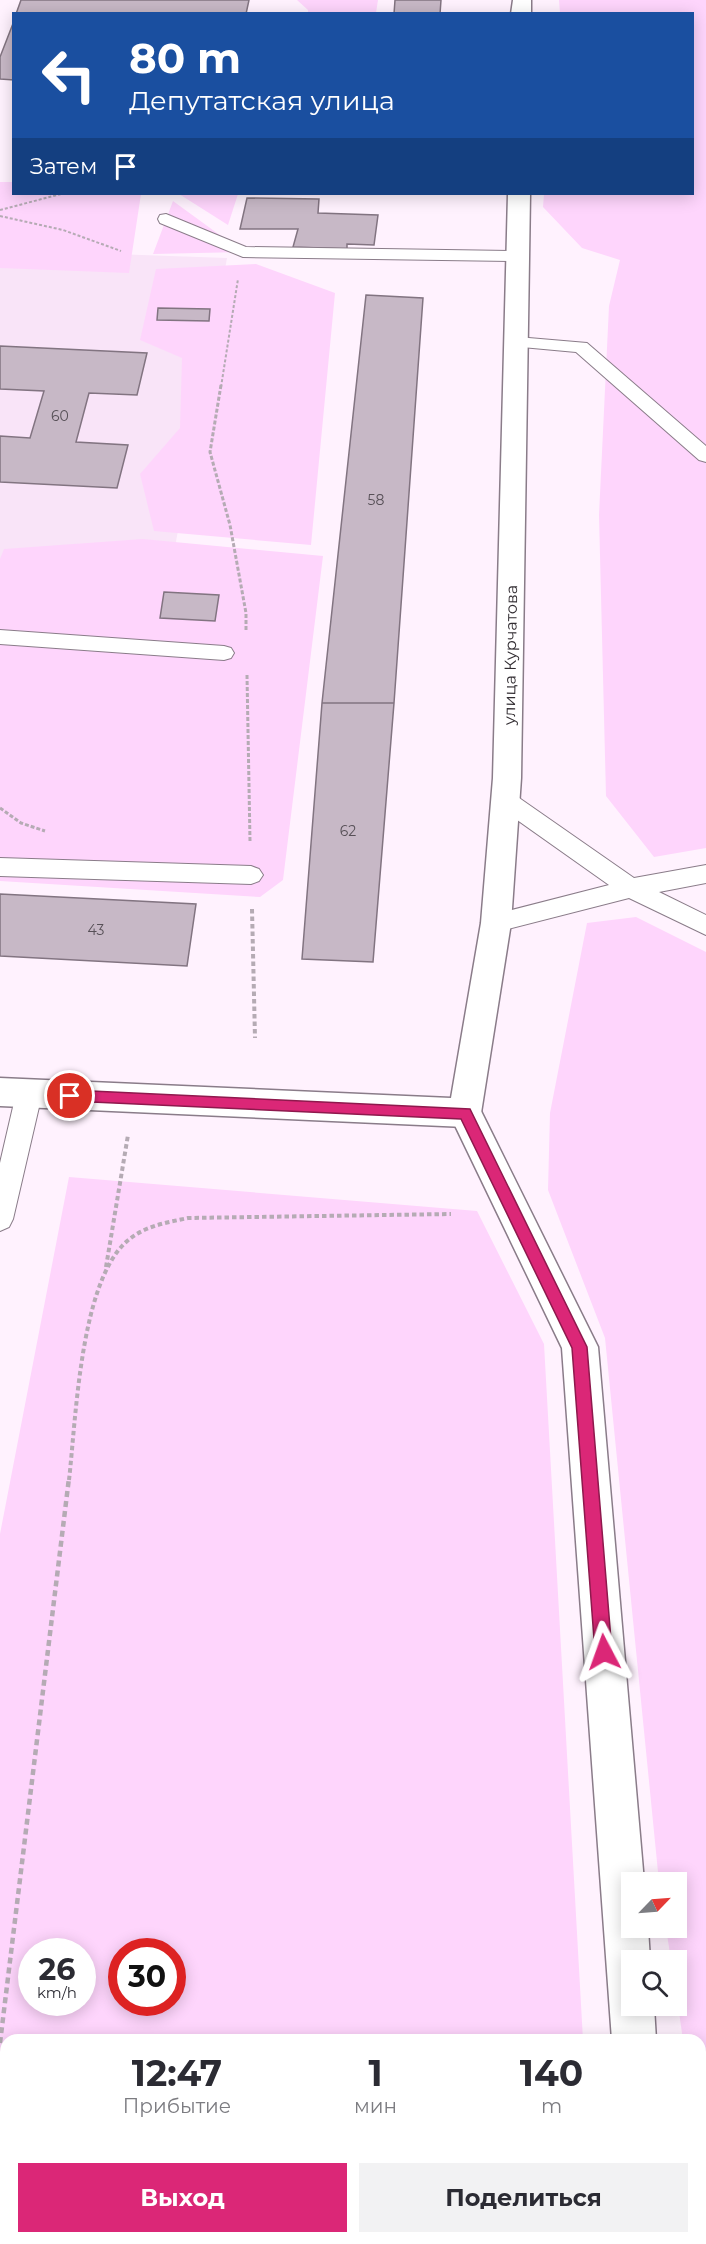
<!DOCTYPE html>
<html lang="ru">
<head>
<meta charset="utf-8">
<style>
	:root { --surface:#fff; --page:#f2f2f3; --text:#2b2b33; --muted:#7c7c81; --accent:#db2777 }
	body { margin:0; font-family:Montserrat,sans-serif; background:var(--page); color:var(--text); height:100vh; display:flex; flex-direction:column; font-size:22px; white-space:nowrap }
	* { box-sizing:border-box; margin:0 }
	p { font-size:20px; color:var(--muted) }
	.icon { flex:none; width:33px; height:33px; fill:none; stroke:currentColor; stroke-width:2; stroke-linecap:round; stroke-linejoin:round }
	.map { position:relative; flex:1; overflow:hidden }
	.panel { position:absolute; left:0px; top:2034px; width:706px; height:210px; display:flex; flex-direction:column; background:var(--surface); border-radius:18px 18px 0 0; box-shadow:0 3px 15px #0003 }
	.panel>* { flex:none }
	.guide { position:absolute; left:12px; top:12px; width:682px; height:183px; border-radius:0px; box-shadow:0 3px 15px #0003; background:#1a4fa0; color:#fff; overflow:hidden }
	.needle { width:39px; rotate:65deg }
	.buttons { position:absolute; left:621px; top:1872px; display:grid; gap:12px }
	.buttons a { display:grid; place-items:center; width:66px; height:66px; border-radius:0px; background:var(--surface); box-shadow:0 3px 15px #0003; font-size:30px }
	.speed { position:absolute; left:18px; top:1938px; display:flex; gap:12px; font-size:30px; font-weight:700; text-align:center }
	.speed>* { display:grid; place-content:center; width:78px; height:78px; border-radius:50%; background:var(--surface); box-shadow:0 3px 15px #0003; line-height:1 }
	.speed small { font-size:15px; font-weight:400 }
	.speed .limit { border:9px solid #d22; background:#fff; color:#111 }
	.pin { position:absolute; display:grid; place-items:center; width:51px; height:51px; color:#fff; margin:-26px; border:3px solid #fff; border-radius:50%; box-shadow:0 2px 6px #0007 }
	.me { position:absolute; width:66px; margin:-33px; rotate:356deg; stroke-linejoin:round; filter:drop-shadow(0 0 4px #0008) }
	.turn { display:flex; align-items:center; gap:21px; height:126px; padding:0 18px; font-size:27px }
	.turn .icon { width:78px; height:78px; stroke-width:2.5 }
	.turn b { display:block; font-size:42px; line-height:51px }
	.then { display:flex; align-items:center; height:57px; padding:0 18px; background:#0003; gap:12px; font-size:22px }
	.eta { display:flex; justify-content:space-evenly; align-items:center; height:102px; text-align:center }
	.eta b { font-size:36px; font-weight:700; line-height:42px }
	.primary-button { display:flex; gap:12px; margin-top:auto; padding:12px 18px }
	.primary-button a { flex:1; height:69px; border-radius:0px; background:var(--accent); color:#fff; font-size:24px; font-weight:700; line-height:69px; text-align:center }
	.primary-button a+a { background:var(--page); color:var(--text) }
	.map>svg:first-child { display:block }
	.built { fill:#f9e4f8 }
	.green { fill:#fed5fc; fill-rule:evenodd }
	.building { fill:#c7b8c6; stroke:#827481; stroke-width:1.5 }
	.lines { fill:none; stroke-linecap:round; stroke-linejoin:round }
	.lane-casing { stroke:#8a7c89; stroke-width:2 }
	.street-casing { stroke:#8a7c89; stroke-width:3 }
	.secondary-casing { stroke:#8a7c89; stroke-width:3 }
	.path-far3 { stroke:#b5abb4; stroke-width:2; stroke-dasharray:3 2; stroke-linecap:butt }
	.path-far2 { stroke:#b5abb4; stroke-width:3; stroke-dasharray:4 2; stroke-linecap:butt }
	.path-far1 { stroke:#b5abb4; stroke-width:4; stroke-dasharray:4.5 3; stroke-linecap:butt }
	.path { stroke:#b5abb4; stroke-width:4.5; stroke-dasharray:6 4; stroke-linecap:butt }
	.lane { fill:#fff; fill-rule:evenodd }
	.street { fill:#fff; fill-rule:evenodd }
	.secondary { fill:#fff; fill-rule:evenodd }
	.route { fill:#db2777; stroke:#8e194d; stroke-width:1.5 }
	.labels { text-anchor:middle; stroke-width:4.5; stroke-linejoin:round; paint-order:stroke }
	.number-label { font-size:14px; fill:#575057 }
	.street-label { font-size:16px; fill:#322d32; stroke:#fff }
</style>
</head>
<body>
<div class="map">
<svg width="706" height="2244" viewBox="0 0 706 2244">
	<rect width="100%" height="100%" fill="#fff2fe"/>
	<path class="built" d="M 0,250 L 227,258 L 161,625 L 0,618 Z"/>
	<path class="green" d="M 297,0 L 378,0 L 376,13 L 308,14 L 308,10 Z
		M 559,0 L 706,0 L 706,848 L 654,857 L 606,796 L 599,515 L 609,306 L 620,260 L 582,248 L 543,207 L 544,194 L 693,194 L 693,14 L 560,13 Z
		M 0,182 L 13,182 L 14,194 L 141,194 L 129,273 L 0,268 Z
		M 179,194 L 238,194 L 228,225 Z
		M 173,201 L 243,252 L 153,254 Z
		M 256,264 L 335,293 L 311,545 L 154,531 L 140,474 L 180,428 L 182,358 L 140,340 L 156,269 Z
		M 143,539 L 323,556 L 283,880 L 260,897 L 0,881 L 0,559 L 4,549 Z
		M 636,917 L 706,952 L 706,2192 L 700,2156 L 700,2040 L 683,2040 L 677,1998 L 676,1960 L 671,1960 L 666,1928 L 676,1928 L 676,1882 L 659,1882 L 605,1338 L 548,1190 L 550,1113 L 587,923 Z
		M 69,1177 L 477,1211 L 544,1344 L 583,2040 L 6,2040 L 6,2238 L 594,2238 L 594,2244 L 0,2244 L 0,1534 ZM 32,1952 L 82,1952 L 82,2002 L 32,2002 ZM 122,1952 L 172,1952 L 172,2002 L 122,2002 Z"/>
	<path class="building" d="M 21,0 L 249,0 L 246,14 L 16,14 Z
		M 395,0 L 441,0 L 440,14 L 394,14 Z
		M 14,21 L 14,80 L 0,79 L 0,57 Z
		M 247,198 L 319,199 L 318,213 L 378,215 L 374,245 L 347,244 L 347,249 L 293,247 L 298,229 L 240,229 Z
		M 366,295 L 423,298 L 394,703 L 322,703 Z
		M 158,308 L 210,309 L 209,321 L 157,320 Z
		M 0,346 L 147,353 L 137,395 L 89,393 L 76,442 L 128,445 L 117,488 L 0,482 L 0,436 L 30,438 L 44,391 L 0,389 Z
		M 164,592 L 219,595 L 215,621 L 160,618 Z
		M 322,703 L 394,703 L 373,962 L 302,959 Z
		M 0,894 L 196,904 L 187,966 L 0,956 Z"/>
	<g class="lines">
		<defs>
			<path id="lane" d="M 166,214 L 246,247 L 518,251 L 524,252 L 527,256 L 524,260 L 518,261 L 243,257 L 160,223 L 158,219 L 160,215 Z
				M 517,337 L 587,343 L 706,446 L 706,462 L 699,460 L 576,352 L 511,346 L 508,342 L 511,338 Z
				M 0,630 L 224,646 L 231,648 L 234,653 L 231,658 L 224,660 L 0,644 Z
				M 504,791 L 512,793 L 634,878 L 706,865 L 706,883 L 659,892 L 706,915 L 706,935 L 629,898 L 496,932 L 488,930 L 484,923 L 488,916 L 609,885 L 496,805 L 493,799 L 496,793 Z
				M 0,858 L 251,866 L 259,869 L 263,875 L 259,881 L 251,884 L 0,876 Z
				M 29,1083 L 38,1086 L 42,1094 L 13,1219 L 9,1227 L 0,1231 L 0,1163 L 16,1094 L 20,1086 Z"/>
			<path id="street" d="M 465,1099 L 477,1103 L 598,1347 L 644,1882 L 632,1882 L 632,1928 L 648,1928 L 650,1960 L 632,1960 L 632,2006 L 654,2006 L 656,2040 L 612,2040 L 562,1348 L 449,1113 L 453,1103 Z
				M 626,2238 L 674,2238 L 675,2244 L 627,2244 Z"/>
			<path id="secondary" d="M 513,0 L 531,0 L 531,14 L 511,14 Z
				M 508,194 L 530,194 L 521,778 L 511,923 L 481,1113 L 477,1123 L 465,1127 L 0,1106 L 0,1078 L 451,1098 L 481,923 L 493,778 Z"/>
		</defs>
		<use href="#lane" class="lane-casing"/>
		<use href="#street" class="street-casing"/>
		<use href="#secondary" class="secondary-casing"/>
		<path class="path-far3" d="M 0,210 L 61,194
			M 0,216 L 63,230 L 121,251
			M 221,387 L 238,279"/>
		<path class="path-far2" d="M 221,385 L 210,452 L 230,525 L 246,613 L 246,631
			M 247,675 L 250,841
			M 0,808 L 21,823 L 45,831"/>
		<path class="path-far1" d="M 252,909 L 255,1038
			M 106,1267 L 128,1135
			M 69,1480 C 76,1419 80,1286 125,1243 C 143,1226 165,1223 188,1218 L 451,1214"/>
		<path class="path" d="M 0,2043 L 69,1478"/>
		<use href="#lane" class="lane"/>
		<use href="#street" class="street"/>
		<use href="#secondary" class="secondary"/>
	</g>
	<path class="route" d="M 70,1090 L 470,1109 L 587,1347 L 612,1652 L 609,1657 L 604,1660 L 598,1657 L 595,1652 L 572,1348 L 461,1119 L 70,1101 L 66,1100 L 64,1096 L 66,1092 Z"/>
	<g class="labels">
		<g class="number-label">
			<text x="60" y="421">60</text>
			<text x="376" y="505">58</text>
			<text x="348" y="836">62</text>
			<text x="96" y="935">43</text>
		</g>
		<g class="street-label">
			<text transform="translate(510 655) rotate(-89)" y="6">улица Курчатова</text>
		</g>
	</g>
</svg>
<div class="buttons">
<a><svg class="needle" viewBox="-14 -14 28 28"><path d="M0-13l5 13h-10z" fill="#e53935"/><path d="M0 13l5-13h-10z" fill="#7c7c81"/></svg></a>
<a><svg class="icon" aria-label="search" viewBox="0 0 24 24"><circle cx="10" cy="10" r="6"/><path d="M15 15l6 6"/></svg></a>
</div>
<div class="speed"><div>26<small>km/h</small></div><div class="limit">30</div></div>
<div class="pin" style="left:70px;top:1096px;background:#d93025"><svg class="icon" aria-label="arrive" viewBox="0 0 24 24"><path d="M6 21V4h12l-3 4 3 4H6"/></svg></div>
<svg class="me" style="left:604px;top:1652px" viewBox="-20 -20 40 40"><path d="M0-17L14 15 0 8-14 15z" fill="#db2777" stroke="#fff" stroke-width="4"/></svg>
<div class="guide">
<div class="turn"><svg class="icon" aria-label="left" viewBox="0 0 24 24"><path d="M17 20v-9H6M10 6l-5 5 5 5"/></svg><div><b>80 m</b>Депутатская улица</div></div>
<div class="then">Затем<svg class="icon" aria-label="arrive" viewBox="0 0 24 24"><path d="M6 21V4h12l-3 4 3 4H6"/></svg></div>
</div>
<section class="panel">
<div class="eta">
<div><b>12:47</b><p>Прибытие</p></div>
<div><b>1</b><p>мин</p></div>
<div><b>140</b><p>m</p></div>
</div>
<div class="primary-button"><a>Выход</a><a>Поделиться</a></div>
</section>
</div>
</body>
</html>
